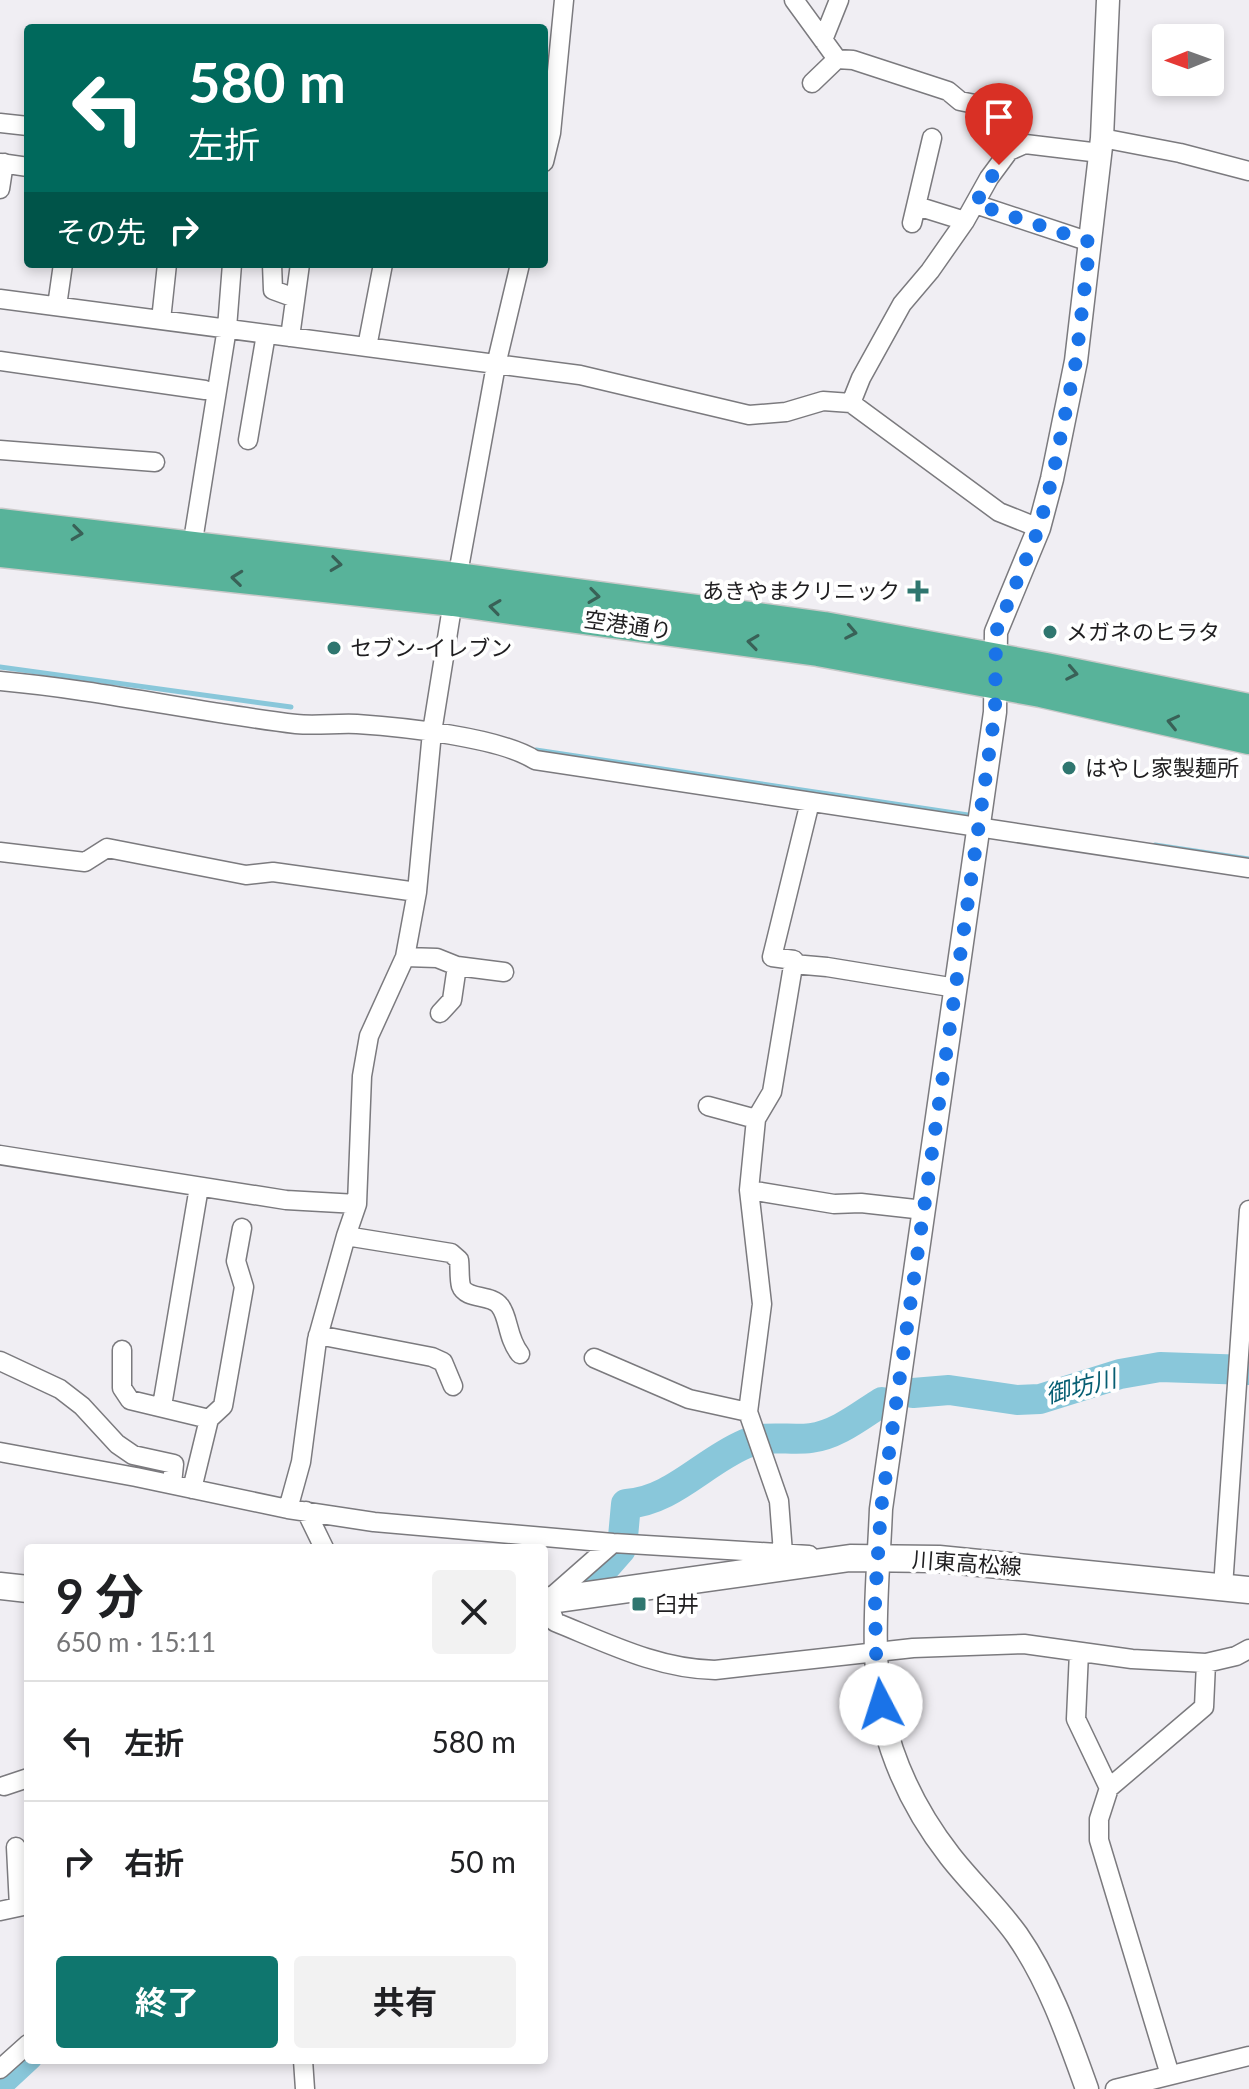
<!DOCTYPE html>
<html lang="ja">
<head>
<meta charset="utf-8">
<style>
	:root { --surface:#fff; --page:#f2f2f2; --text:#202124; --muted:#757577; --line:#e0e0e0; --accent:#0f766e }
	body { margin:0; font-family:Lato,"Noto Sans JP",sans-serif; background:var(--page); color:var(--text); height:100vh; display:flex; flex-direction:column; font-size:30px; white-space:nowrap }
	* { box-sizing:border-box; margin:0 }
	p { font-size:26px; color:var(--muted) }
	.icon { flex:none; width:44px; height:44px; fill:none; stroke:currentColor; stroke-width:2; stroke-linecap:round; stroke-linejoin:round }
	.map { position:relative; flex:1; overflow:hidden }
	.sheet { position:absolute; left:24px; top:1544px; width:524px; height:520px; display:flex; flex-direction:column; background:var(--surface); border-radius:8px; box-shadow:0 4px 12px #0003 }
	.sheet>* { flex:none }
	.guide { position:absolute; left:24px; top:24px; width:524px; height:244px; border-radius:8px; box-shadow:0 4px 12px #0003; background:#00695c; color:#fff; overflow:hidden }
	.needle { width:52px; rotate:269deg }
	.buttons { position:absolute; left:1152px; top:24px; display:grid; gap:16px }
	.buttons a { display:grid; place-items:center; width:72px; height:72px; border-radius:8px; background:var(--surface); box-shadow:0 4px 12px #0003; font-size:40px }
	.pin { position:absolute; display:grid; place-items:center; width:68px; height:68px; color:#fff; margin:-82px -34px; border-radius:50% 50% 50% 0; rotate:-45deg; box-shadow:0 0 8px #0007 }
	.pin .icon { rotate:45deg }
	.me { position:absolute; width:88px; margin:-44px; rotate:355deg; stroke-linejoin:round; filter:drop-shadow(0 0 6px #0008) }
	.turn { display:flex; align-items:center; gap:28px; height:168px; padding:0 32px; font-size:36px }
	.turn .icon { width:104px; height:104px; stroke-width:2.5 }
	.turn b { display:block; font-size:56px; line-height:68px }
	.then { display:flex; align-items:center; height:76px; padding:0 32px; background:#0003; gap:16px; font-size:30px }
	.round { display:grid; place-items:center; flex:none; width:84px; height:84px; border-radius:8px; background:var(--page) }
	.headline { display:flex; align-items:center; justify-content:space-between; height:136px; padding:0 32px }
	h1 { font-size:48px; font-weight:700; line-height:60px }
	.button { display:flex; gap:16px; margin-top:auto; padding:16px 32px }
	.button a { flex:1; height:92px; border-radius:8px; background:var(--accent); color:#fff; font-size:32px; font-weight:700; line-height:92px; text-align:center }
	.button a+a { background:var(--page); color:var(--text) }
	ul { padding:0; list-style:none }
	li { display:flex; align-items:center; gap:24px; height:120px; padding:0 32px; border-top:2px solid var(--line) }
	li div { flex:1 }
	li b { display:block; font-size:30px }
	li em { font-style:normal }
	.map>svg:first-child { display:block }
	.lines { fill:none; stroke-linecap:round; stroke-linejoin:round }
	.stream { stroke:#89c7da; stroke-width:5 }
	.river { stroke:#89c7da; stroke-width:30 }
	.minor-casing { stroke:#7b7a7e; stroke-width:21 }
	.tertiary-casing { stroke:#7b7a7e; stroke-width:25 }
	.secondary-casing { stroke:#7b7a7e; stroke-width:29 }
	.trunk-casing { stroke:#c9c9c9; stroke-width:33 }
	.minor { stroke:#fff; stroke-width:18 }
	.tertiary { stroke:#fff; stroke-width:22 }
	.secondary { stroke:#fff; stroke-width:26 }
	.trunk { stroke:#58b39a; stroke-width:30 }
	.oneway { stroke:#396157 }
	.route { stroke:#1a73e8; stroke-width:14; stroke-dasharray:0 25.2 }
	.poi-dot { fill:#2f766f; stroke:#fff; stroke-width:3 }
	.labels { text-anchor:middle; stroke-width:8; stroke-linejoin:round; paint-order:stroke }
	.poi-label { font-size:22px; fill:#1f1e20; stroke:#fff; text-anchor:start }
	.street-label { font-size:22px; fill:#1f1e20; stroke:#fff }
	.water-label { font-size:24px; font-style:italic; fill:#065e72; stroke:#fff }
</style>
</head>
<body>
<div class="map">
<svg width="1249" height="2089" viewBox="0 0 1249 2089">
	<rect width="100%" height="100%" fill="#f0eef3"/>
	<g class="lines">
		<path class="stream" d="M 0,667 L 291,707
			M 536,750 L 968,815
			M 1155,845 L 1249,859"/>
		<path class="river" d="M 913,1393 L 949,1390 L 1017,1400 L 1040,1399 L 1120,1374 L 1160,1367 L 1249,1370
			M 623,1537 L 626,1504 C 672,1501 703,1462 745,1444 C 766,1434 789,1441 811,1438 C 837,1435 861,1415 882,1402
			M 599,1574 L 621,1549
			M 0,2082 L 28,2056"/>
		<defs>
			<path id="minor" d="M 794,0 L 837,59 L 853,60 L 948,91 L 960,101 L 1018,113
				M 823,40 L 839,0
				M 812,83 L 837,59
				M 0,123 L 28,126
				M 1102,138 L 1180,153 L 1249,171
				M 544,162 L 551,133 L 564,0
				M 0,163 L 28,167
				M 0,189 L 4,163
				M 975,204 L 1090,242
				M 917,206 L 965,221
				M 912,223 L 932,138
				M 272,264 L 273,290 L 295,298
				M 0,299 L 580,375 L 749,415 L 786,412 L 823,401 L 851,403 L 999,512 L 1039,528
				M 57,306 L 63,264
				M 161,320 L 167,264
				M 290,337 L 300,264
				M 367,347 L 383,264
				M 0,361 L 205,390
				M 851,403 L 861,378 L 902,304 L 930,271 L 965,221 L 989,178 L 1009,151 L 1025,144 L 1100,153
				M 248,440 L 266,334
				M 0,450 L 155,462
				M 192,547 L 227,328 L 232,264
				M 0,681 C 100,690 197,712 296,724 C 316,726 337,723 357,724 C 402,727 499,737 535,760 L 1249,868
				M 0,852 L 85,862 L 107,848 L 246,875 L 273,872 L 417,892
				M 405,957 L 437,958 L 457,966 L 504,972
				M 793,964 L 827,967 L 956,988
				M 440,1013 L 452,1000 L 457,966
				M 708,1106 L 756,1119
				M 0,1155 L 286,1200 L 357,1204
				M 749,1190 L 834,1204 L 861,1203 L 924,1210
				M 346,1236 L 451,1253 L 459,1260 C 460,1267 459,1279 461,1286 C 466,1300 492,1294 500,1306 C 509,1317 507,1338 520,1354
				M 318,1335 L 432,1357 L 443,1362 L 453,1386
				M 122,1350 L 122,1388 L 130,1400 L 209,1419
				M 594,1358 L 689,1399 L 748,1412
				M 0,1361 L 60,1389 L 82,1406 L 117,1444 L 133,1455 L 174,1464 L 172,1484
				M 162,1406 L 199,1187
				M 0,1452 L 136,1477 L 288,1509 L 374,1522 L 613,1543 L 809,1555
				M 192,1489 L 209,1419 L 223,1406 L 244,1287 L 236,1261 L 242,1228
				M 288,1509 L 301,1462 L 317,1340 L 346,1236 L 357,1204 L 362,1076 L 369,1036 L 405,957 L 417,892 L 432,732 L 453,601 L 496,365 L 520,264
				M 306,1511 L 324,1548
				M 613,1543 L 547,1601 L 555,1622 C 607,1643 658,1669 715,1670 L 913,1648 L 1024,1644 L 1132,1659 L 1206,1663 L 1236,1656 L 1249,1649
				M 783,1553 L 779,1501 L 748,1412 L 762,1304 L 749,1190 L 756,1119 L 772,1092 L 794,960 L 772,957 L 810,802
				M 1223,1587 L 1249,1210
				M 1079,1652 L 1076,1719 L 1109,1788
				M 4,1786 L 28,1778
				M 16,1847 L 19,1907
				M 0,1911 L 28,1905
				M 303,2060 L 305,2089
				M 0,2069 L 28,2044
				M 1170,2075 L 1099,1840 L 1099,1819 L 1109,1788 L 1204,1707 L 1206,1663
				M 1115,2089 L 1249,2056"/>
			<path id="tertiary" d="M 1087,2089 C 1068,2036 1049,1981 1017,1935 C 997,1907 971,1883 950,1856 C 925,1824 905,1788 892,1750 C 866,1672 878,1589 881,1509 L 995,712 L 996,632 L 1039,528 L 1052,479 L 1076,361 L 1102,138 L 1108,0"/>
			<path id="secondary" d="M 0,1586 L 28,1589
				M 544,1601 L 850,1558 L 939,1559 L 1249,1590"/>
			<path id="trunk" d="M 0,524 L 457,578 L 824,627 L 1046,668 L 1249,709
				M 0,552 L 453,601 L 818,651 L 1041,692 L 1249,739"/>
		</defs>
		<use href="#minor" class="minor-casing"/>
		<use href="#tertiary" class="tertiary-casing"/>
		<use href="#secondary" class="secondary-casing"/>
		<use href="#trunk" class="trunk-casing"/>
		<use href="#minor" class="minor"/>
		<use href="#tertiary" class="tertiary"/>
		<use href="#secondary" class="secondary"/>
		<use href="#trunk" class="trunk"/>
	</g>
	<defs><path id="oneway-chevron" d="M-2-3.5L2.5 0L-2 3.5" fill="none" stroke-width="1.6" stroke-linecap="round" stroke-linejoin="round" transform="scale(2)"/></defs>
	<g class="oneway">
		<use href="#oneway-chevron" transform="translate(77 533) rotate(7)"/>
		<use href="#oneway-chevron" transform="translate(336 564) rotate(7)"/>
		<use href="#oneway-chevron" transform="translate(237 578) rotate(-174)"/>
		<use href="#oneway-chevron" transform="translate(594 596) rotate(8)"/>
		<use href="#oneway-chevron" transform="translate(495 607) rotate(-172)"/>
		<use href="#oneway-chevron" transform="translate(851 632) rotate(11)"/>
		<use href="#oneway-chevron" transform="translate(753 642) rotate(-172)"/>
		<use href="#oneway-chevron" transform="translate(1072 673) rotate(11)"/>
		<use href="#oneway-chevron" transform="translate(1173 722) rotate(-167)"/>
	</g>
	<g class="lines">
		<path class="route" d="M 881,1704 L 876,1653 L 875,1600 L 881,1509 L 995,712 L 996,632 L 1039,528 L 1052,479 L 1076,361 L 1090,242 L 975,204 L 999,165"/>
	</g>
	<g class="poi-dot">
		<path d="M914 579h8v8h8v8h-8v8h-8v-8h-8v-8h8z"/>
		<circle cx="1050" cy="632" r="8"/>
		<circle cx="334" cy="648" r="8"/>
		<circle cx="1069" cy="768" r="8"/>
		<rect x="631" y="1596" width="16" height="16" rx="4"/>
	</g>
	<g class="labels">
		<g class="poi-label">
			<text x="900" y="599" text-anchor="end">あきやまクリニック</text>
			<text x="1066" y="640">メガネのヒラタ</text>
			<text x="350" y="656">セブン-イレブン</text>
			<text x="1085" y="776">はやし家製麺所</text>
			<text x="655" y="1612">臼井</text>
		</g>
		<g class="street-label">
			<text transform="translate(628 625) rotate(8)" y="8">空港通り</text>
			<text transform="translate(967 1563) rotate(4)" y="8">川東高松線</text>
		</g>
		<g class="water-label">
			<text transform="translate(1081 1387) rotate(-14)" y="8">御坊川</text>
		</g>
	</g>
</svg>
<div class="buttons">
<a><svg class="needle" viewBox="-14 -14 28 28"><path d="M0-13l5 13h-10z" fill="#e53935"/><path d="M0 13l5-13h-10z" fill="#757577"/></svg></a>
</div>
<div class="pin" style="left:999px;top:165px;background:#d93025"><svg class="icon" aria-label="arrive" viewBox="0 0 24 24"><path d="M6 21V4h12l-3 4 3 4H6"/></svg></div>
<svg class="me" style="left:881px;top:1704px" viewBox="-20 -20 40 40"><circle r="19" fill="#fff"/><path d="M0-13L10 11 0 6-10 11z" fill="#1a73e8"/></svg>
<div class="guide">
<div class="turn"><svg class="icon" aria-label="left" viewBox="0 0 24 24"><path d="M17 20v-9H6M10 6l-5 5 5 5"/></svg><div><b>580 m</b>左折</div></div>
<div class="then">その先<svg class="icon" aria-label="right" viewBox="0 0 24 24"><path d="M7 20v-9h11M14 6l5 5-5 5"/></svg></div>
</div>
<section class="sheet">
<div class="headline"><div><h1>9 分</h1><p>650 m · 15:11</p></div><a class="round"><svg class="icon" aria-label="close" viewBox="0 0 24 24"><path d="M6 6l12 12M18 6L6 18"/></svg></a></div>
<ul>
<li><svg class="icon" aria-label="left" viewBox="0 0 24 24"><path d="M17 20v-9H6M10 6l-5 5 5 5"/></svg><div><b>左折</b></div><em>580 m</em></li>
<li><svg class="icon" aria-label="right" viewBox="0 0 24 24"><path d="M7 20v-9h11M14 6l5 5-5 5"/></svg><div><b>右折</b></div><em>50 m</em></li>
</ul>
<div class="button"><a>終了</a><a>共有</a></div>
</section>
</div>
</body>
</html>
